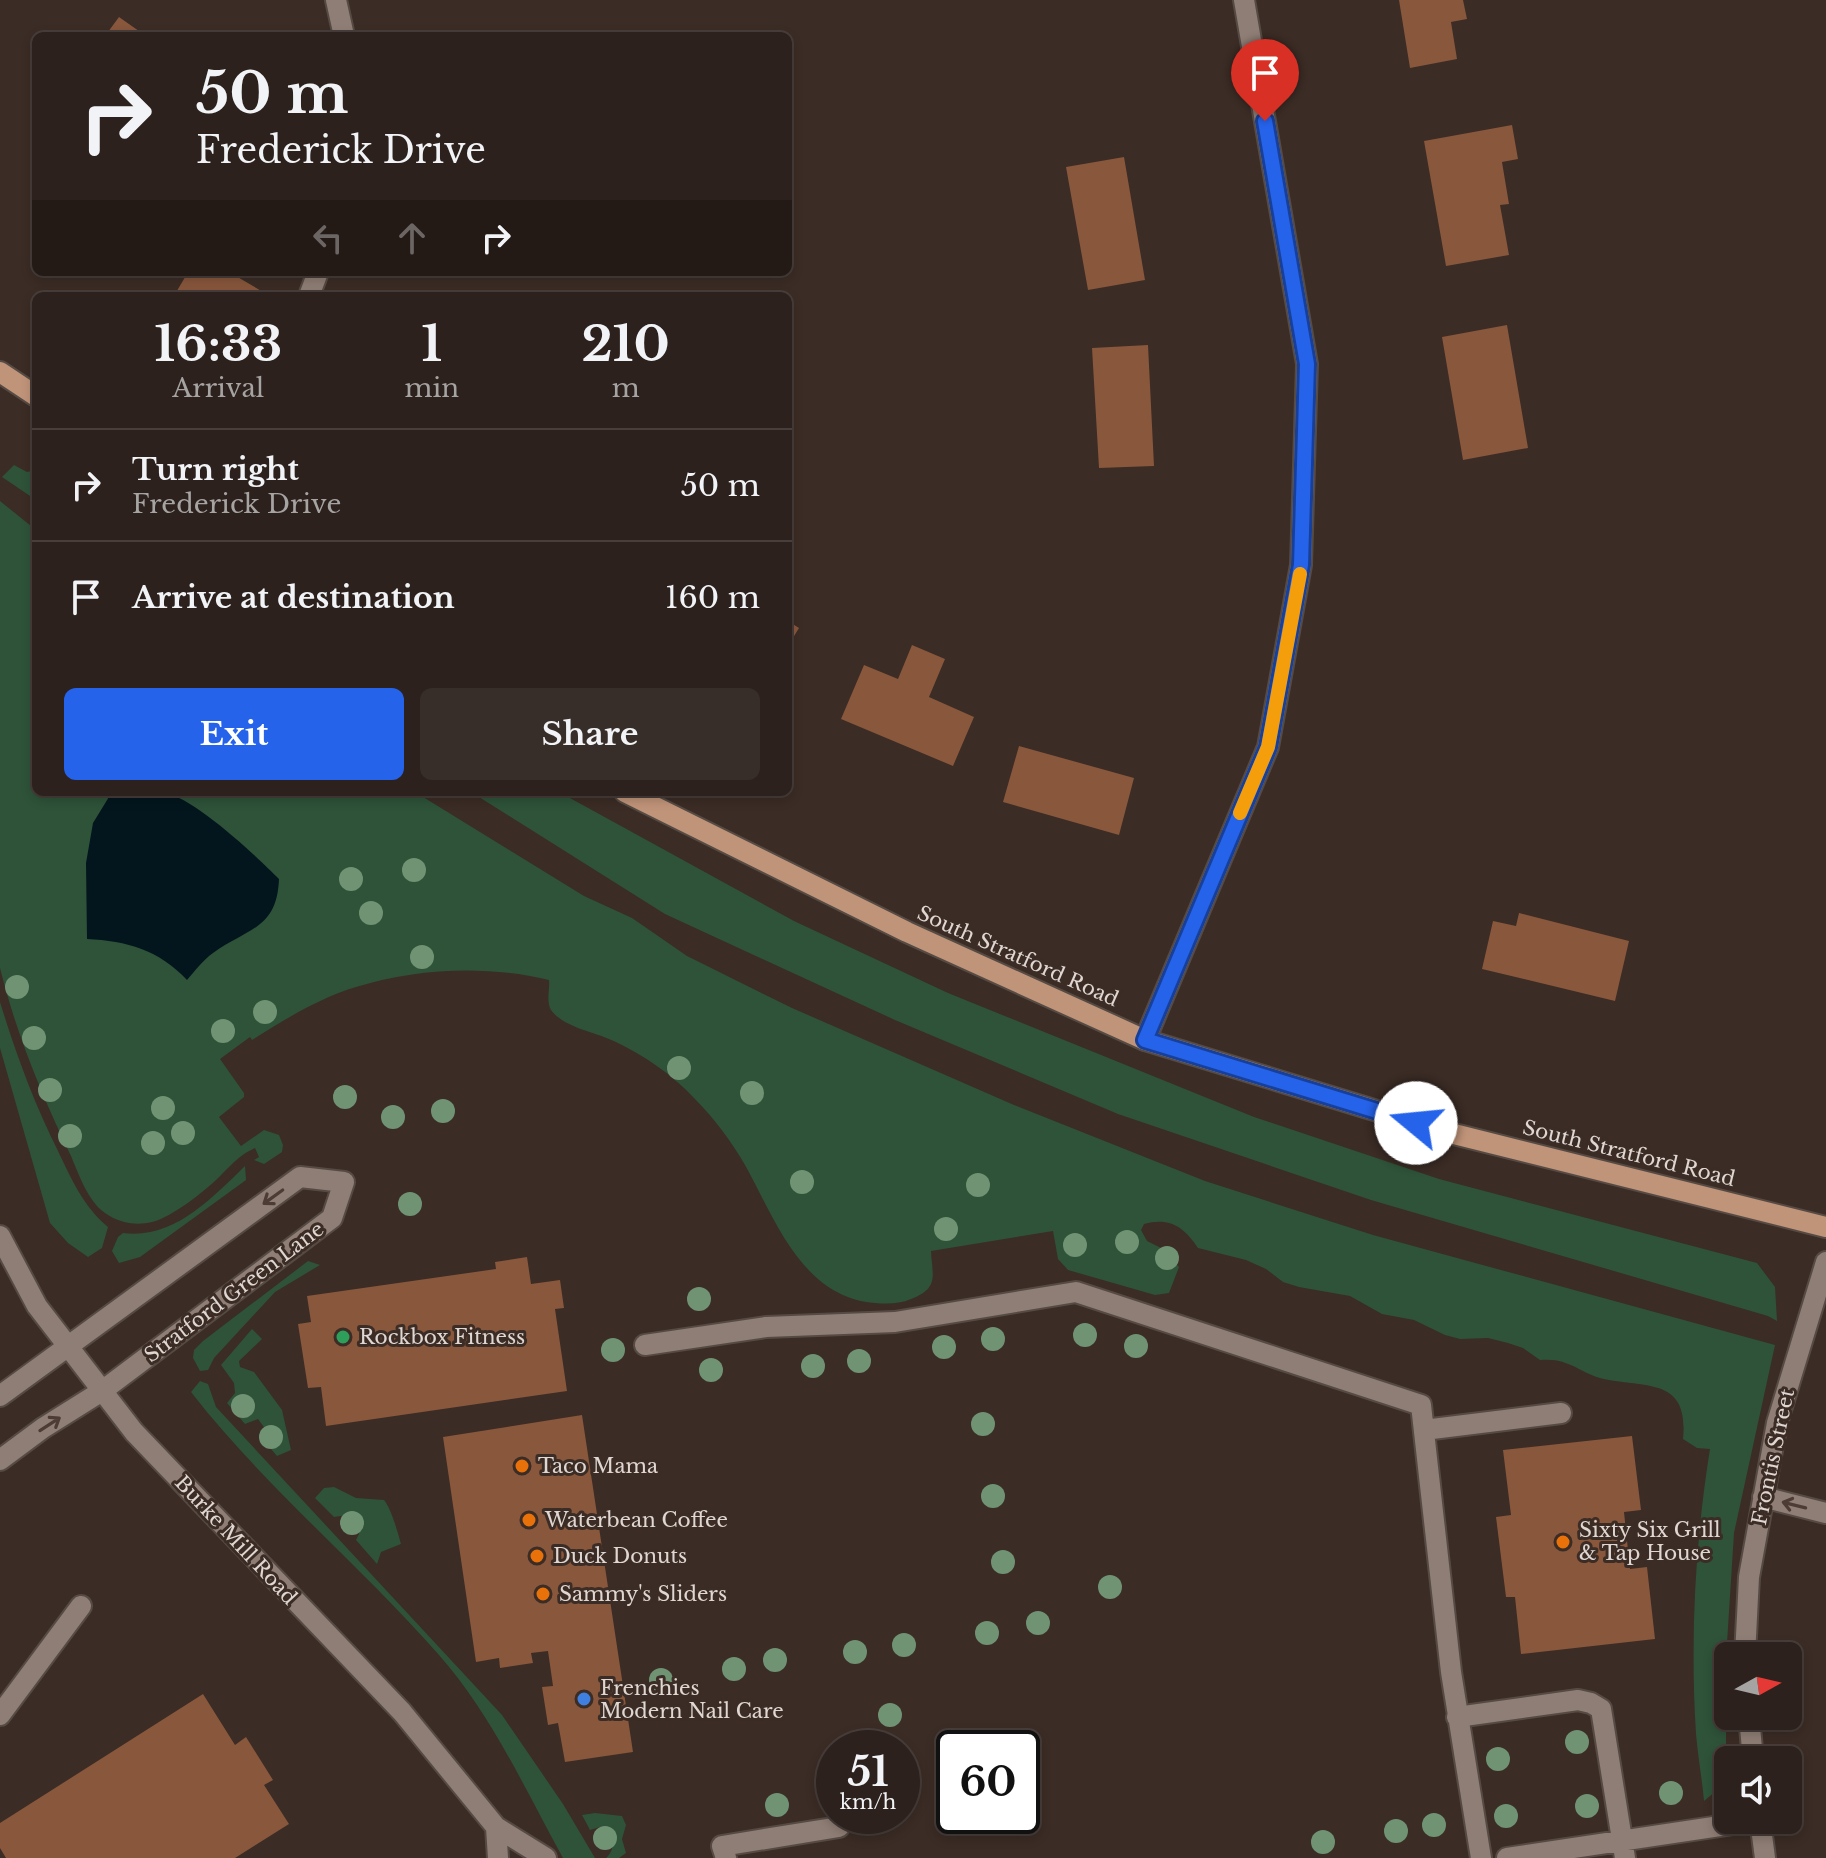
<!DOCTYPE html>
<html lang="en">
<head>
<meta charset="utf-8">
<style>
	:root { --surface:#2c211c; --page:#382e29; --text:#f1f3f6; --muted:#a6a3a3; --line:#483e3b; --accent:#2563eb }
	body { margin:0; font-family:"Libre Baskerville",serif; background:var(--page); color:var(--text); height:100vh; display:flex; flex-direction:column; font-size:30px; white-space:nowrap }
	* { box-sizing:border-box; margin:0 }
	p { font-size:26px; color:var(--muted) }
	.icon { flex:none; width:44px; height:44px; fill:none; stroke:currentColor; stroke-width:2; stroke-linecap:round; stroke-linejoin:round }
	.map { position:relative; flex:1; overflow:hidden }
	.panel { position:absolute; left:32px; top:292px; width:760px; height:504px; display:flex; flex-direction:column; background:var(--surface); border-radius:12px; box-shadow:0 4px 12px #0003,0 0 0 2px var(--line) }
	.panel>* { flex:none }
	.top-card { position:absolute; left:32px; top:32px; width:760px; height:244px; border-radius:12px; box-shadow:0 4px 12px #0003,0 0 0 2px var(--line); background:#2c211c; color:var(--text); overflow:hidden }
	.needle { width:52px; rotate:82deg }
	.tools { position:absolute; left:1714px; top:1642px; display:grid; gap:16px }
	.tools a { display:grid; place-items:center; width:88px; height:88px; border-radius:12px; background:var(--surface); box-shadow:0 4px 12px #0003,0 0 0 2px var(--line); font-size:40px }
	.speed { position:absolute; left:816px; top:1730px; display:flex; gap:16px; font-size:40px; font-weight:700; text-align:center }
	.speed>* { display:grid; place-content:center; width:104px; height:104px; border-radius:50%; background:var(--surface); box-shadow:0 4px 12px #0003,0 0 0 2px var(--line); line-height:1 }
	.speed small { font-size:20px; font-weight:400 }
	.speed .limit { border:4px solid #111; border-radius:12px; background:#fff; color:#111 }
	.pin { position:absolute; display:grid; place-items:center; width:68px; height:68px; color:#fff; margin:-82px -34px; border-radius:50% 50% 50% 0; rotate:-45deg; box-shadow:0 0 8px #0007 }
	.pin .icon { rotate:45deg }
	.me { position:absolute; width:88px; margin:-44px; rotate:287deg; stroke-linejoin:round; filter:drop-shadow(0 0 6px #0008) }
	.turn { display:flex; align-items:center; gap:28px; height:168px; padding:0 32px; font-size:36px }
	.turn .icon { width:104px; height:104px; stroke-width:2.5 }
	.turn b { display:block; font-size:56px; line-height:68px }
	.lanes { display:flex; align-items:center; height:76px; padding:0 32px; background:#0003; justify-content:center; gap:40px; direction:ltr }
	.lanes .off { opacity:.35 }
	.eta { display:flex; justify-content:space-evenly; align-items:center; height:136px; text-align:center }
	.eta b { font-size:48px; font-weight:800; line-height:56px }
	.button { display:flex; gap:16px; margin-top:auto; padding:16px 32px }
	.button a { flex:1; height:92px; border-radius:12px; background:var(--accent); color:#fff; font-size:32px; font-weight:800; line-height:92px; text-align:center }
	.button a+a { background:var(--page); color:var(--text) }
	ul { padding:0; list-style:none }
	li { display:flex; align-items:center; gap:24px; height:112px; padding:0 32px; border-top:2px solid var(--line) }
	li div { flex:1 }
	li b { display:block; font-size:30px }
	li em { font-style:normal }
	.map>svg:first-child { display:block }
	.green { fill:#2e5339 }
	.water { fill:#03161d }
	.building { fill:#88573c }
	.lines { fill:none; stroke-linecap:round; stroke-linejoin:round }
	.minor-casing { stroke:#564b44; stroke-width:24 }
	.major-casing { stroke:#564b44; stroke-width:24 }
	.minor { stroke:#8f7e75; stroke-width:20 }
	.major { stroke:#c09479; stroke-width:20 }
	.tree { fill:#709373 }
	.oneway { stroke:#4c3c35 }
	.route-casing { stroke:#184099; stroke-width:20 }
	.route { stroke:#2563eb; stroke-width:14 }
	.slow { stroke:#f59e0b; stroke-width:14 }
	.leisure-dot { fill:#2e9e5b; stroke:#3b2c25; stroke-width:3 }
	.food-dot { fill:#e8710a; stroke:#3b2c25; stroke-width:3 }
	.shop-dot { fill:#3f7fe0; stroke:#3b2c25; stroke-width:3 }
	.labels { text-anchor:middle; stroke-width:6; stroke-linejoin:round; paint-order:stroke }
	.street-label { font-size:20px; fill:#e0d7d2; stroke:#3b2c25 }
	.poi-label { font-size:20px; fill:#e0d7d2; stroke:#3b2c25; text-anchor:start }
</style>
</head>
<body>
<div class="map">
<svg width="1826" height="1858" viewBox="0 0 1826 1858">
	<rect width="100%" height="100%" fill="#3b2c25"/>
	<path class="green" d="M 14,465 L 27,472 L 36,470 L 36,500 L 2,477 Z
		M 0,501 L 36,530 L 36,792 L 415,792 L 584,896 L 632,918 L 687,956 L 792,1008 L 1014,1105 L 1205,1181 L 1373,1235 L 1775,1345 L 1734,1533 L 1726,1659 L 1726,1765 L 1721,1783 L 1716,1791 L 1704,1801 C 1702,1779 1698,1756 1696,1734 C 1690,1640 1695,1542 1710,1449 L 1697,1448 L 1683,1439 C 1689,1378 1648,1388 1604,1379 C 1579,1373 1569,1357 1540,1360 L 1523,1348 L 1508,1343 L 1488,1338 L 1460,1339 L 1445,1335 L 1414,1320 L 1382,1314 L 1350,1296 L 1299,1287 L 1283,1282 L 1266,1269 L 1246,1260 L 1198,1248 C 1184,1227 1170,1217 1144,1224 L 1141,1230 L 1147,1241 L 1161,1248 L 1179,1267 L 1169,1293 L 1155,1295 L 1068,1270 L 1058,1259 L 1053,1231 L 931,1251 C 932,1275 940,1288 911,1299 C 900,1304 887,1304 875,1303 C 802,1297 776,1221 745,1165 C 731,1141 714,1118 694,1098 C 673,1075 643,1055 616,1042 C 596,1032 564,1028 551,1010 C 546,1001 550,989 549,980 C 487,965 418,968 356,987 C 319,998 284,1020 252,1040 L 250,1037 L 220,1059 L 244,1093 L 244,1097 L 219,1117 L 241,1146 L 264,1130 L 279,1135 L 283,1145 L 282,1152 L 264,1164 L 254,1160 L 259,1157 L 255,1148 C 241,1154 233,1163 222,1174 C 208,1189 171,1218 152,1222 C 136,1226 119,1223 105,1213 C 88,1201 79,1175 71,1156 C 42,1096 16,1033 0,968 Z
		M 471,792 L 559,792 L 794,921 L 948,993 L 1254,1117 L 1439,1179 L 1757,1263 L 1775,1287 L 1777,1321 L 1768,1316 L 1371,1200 L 1118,1114 L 895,1020 L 665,914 Z
		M 0,1002 C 16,1054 34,1103 58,1151 C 72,1180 83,1206 108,1227 L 102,1248 L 88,1257 L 68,1243 L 50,1223 L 0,1048 Z
		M 245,1166 L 246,1180 L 140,1257 L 119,1263 L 112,1251 L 118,1237 L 123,1233 C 173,1240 212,1198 245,1166 Z
		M 308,1261 L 320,1265 L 275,1292 L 214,1358 L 208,1370 L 200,1371 L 193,1358 L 194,1350 L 203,1341 Z
		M 252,1329 L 262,1339 L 239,1361 L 240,1367 L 254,1372 L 282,1410 L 291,1450 L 277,1456 L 266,1443 L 275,1440 L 274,1433 L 266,1430 L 258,1419 L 245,1424 L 227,1403 L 235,1393 L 234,1383 L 221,1365 Z
		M 200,1381 L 208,1384 L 216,1407 L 502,1715 L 563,1804 L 595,1858 L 563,1858 C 525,1789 491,1714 439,1655 C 359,1564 265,1487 191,1392 Z
		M 334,1487 L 356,1498 L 384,1500 C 391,1508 398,1533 401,1544 L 381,1552 L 377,1564 L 356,1540 L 359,1534 L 359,1520 L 353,1514 L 334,1517 L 315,1498 L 324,1488 Z
		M 595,1813 L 622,1816 L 626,1825 L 622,1839 L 626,1853 L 619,1858 L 606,1858 C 614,1851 614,1841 610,1832 L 600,1827 L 590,1830 L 582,1815 Z"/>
	<path class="water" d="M 112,792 C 128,792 147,789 163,792 C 195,798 255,855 279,879 C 277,929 248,928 213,953 C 203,960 195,971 187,980 C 159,950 127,941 87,939 L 86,863 L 93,823 Z"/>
	<path class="building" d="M 1399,0 L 1463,0 L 1467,19 L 1451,22 L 1457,59 L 1410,68 Z
		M 119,17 L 146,36 L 105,36 Z
		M 1512,125 L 1518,159 L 1502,162 L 1509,204 L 1500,205 L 1509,255 L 1446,266 L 1424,141 Z
		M 1124,157 L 1145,280 L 1088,290 L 1066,167 Z
		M 188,272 L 229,272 L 270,296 L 174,296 Z
		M 1507,325 L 1528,448 L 1463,460 L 1442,337 Z
		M 1148,345 L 1154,466 L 1099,468 L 1092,348 Z
		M 788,621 L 799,628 L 788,646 Z
		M 912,645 L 945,659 L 929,697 L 974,717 L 953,766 L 841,719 L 864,665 L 898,679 Z
		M 1019,746 L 1134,778 L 1119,835 L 1003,802 Z
		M 1519,913 L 1629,941 L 1615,1001 L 1482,969 L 1493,921 L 1516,926 Z
		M 527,1257 L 531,1284 L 560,1280 L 564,1308 L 555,1309 L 567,1391 L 326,1426 L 321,1387 L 308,1388 L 298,1324 L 311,1322 L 307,1296 L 496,1269 L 495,1262 Z
		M 582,1415 L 633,1752 L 565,1762 L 558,1723 L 548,1725 L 542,1687 L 553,1686 L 548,1651 L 531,1653 L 533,1663 L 500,1668 L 499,1658 L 476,1662 L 443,1437 Z
		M 1632,1436 L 1641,1510 L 1624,1512 L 1630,1569 L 1647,1567 L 1655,1639 L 1521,1654 L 1515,1597 L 1506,1597 L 1496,1517 L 1511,1515 L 1503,1450 Z
		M 203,1694 L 235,1745 L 246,1737 L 273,1780 L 264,1785 L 289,1824 L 235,1858 L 6,1858 L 0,1848 L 0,1823 Z"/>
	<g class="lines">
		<defs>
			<path id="minor" d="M 336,0 L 344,36
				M 309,296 L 318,272
				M 1145,1040 L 1268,747 L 1301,565 L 1307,364 L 1244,0
				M 0,1236 L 37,1306 L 134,1432 L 402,1712 L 496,1827 L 546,1858
				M 645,1345 L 766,1327 L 895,1322 L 1076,1292 L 1421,1405 L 1451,1672 L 1481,1858
				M 0,1396 L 300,1177 L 344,1182 L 332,1218 L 102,1391 L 43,1428 L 0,1460
				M 1424,1430 L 1561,1413
				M 1763,1497 L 1826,1513
				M 1745,1656 L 1749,1577 L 1777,1423 L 1826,1262
				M 0,1715 L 81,1606
				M 1749,1716 L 1753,1760
				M 1457,1717 L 1578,1700 L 1591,1703 L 1601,1709 L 1625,1858
				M 1760,1820 L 1765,1858
				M 496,1827 L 498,1858
				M 726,1858 L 722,1846 L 839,1827
				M 1507,1858 L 1760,1820"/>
			<path id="major" d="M 0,372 L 36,396
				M 625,792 L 907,932 L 1145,1040 L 1446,1132 L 1826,1227"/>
		</defs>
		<use href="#minor" class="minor-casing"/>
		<use href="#major" class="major-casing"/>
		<use href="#minor" class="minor"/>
		<use href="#major" class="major"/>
	</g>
	<g class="tree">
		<circle cx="414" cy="870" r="12"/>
		<circle cx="351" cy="879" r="12"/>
		<circle cx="371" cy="913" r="12"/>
		<circle cx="422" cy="957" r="12"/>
		<circle cx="17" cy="987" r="12"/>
		<circle cx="265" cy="1012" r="12"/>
		<circle cx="223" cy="1031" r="12"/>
		<circle cx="34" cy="1038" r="12"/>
		<circle cx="679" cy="1068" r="12"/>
		<circle cx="50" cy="1090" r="12"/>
		<circle cx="752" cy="1093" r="12"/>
		<circle cx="345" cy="1097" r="12"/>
		<circle cx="163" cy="1108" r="12"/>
		<circle cx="443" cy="1111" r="12"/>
		<circle cx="393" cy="1117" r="12"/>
		<circle cx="183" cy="1133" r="12"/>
		<circle cx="70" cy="1136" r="12"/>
		<circle cx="153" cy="1143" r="12"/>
		<circle cx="802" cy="1182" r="12"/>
		<circle cx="978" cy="1185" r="12"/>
		<circle cx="410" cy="1204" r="12"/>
		<circle cx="946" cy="1229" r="12"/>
		<circle cx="1127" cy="1242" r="12"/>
		<circle cx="1075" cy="1245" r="12"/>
		<circle cx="1167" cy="1258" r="12"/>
		<circle cx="699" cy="1299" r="12"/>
		<circle cx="1085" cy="1335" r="12"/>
		<circle cx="993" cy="1339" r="12"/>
		<circle cx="1136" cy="1346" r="12"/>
		<circle cx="944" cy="1347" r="12"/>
		<circle cx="613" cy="1350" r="12"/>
		<circle cx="859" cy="1361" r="12"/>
		<circle cx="813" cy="1366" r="12"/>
		<circle cx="711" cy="1370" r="12"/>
		<circle cx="243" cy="1406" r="12"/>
		<circle cx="983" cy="1424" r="12"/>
		<circle cx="271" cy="1437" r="12"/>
		<circle cx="993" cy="1496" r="12"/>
		<circle cx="352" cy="1523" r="12"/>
		<circle cx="1003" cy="1562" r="12"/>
		<circle cx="1110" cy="1587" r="12"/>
		<circle cx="1038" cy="1623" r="12"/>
		<circle cx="987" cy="1633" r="12"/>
		<circle cx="904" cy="1645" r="12"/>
		<circle cx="855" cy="1652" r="12"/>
		<circle cx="775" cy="1660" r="12"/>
		<circle cx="734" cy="1669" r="12"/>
		<circle cx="661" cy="1680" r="12"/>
		<circle cx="890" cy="1715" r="12"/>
		<circle cx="1577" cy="1742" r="12"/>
		<circle cx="1498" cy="1759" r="12"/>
		<circle cx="1671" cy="1793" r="12"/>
		<circle cx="777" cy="1805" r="12"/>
		<circle cx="1587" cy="1806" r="12"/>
		<circle cx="1506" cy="1816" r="12"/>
		<circle cx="1434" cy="1825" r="12"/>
		<circle cx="1396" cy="1831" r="12"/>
		<circle cx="605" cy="1838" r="12"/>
		<circle cx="1323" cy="1842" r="12"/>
	</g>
	<defs><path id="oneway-shaft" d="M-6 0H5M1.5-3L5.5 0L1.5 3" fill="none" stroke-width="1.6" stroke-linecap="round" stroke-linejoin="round" transform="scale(2)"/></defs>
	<g class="oneway">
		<use href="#oneway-shaft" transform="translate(273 1197) rotate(144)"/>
		<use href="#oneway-shaft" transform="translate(50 1424) rotate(-33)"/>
		<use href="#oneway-shaft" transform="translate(1794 1505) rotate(-166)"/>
	</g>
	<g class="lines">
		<defs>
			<path id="route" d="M 1265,121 L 1307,364 L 1301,565 L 1268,747 L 1145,1040 L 1416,1123"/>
		</defs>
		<use href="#route" class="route-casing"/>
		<use href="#route" class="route"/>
		<path class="slow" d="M 1240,813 L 1268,747 L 1300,574"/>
	</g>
	<circle class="leisure-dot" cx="343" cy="1337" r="8"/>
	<g class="food-dot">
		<circle cx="522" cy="1466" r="8"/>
		<circle cx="529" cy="1520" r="8"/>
		<circle cx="1563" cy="1542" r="8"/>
		<circle cx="537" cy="1556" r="8"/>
		<circle cx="543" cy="1594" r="8"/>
	</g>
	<circle class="shop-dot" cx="584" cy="1699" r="8"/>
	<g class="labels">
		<g class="street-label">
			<text transform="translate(1018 956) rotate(24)" y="7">South Stratford Road</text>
			<text transform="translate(1629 1153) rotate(14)" y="7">South Stratford Road</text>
			<text transform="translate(234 1292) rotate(-37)" y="7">Stratford Green Lane</text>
			<text transform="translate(1773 1457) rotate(-78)" y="7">Frontis Street</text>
			<text transform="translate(236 1540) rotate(47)" y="7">Burke Mill Road</text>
		</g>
		<g class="poi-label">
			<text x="359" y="1344">Rockbox Fitness</text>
			<text x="538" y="1473">Taco Mama</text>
			<text x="545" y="1527">Waterbean Coffee</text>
			<text x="1579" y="1537">Sixty Six Grill<tspan x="1579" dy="23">&amp; Tap House</tspan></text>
			<text x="553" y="1563">Duck Donuts</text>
			<text x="559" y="1601">Sammy's Sliders</text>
			<text x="600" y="1695">Frenchies<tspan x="600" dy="23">Modern Nail Care</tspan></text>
		</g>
	</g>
</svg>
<div class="tools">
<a><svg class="needle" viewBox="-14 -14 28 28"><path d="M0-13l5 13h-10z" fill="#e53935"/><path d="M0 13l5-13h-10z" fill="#a6a3a3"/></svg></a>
<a><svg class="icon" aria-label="sound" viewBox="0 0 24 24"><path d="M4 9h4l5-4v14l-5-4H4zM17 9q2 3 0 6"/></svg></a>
</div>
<div class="speed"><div>51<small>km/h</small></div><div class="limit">60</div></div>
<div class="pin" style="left:1265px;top:121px;background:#d93025"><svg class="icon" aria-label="arrive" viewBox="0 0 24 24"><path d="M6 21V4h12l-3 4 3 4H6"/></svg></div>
<svg class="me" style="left:1416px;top:1123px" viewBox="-20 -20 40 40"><circle r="19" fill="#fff"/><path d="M0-13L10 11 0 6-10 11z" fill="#2563eb"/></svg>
<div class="top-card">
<div class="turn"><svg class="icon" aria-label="right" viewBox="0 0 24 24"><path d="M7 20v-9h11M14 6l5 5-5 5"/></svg><div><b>50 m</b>Frederick Drive</div></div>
<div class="lanes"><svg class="icon off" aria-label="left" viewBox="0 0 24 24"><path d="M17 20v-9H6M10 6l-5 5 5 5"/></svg><svg class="icon off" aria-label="ahead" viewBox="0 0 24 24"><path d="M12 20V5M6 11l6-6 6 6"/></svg><svg class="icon" aria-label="right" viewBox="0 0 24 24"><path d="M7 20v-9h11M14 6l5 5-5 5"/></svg></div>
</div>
<section class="panel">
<div class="eta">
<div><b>16:33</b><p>Arrival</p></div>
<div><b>1</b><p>min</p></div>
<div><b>210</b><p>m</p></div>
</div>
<ul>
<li><svg class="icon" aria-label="right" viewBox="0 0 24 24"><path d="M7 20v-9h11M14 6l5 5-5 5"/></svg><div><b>Turn right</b><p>Frederick Drive</p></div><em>50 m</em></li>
<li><svg class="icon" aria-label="arrive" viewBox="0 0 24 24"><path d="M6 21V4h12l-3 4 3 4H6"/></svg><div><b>Arrive at destination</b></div><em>160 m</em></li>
</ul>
<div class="button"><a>Exit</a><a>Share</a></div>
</section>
</div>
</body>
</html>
